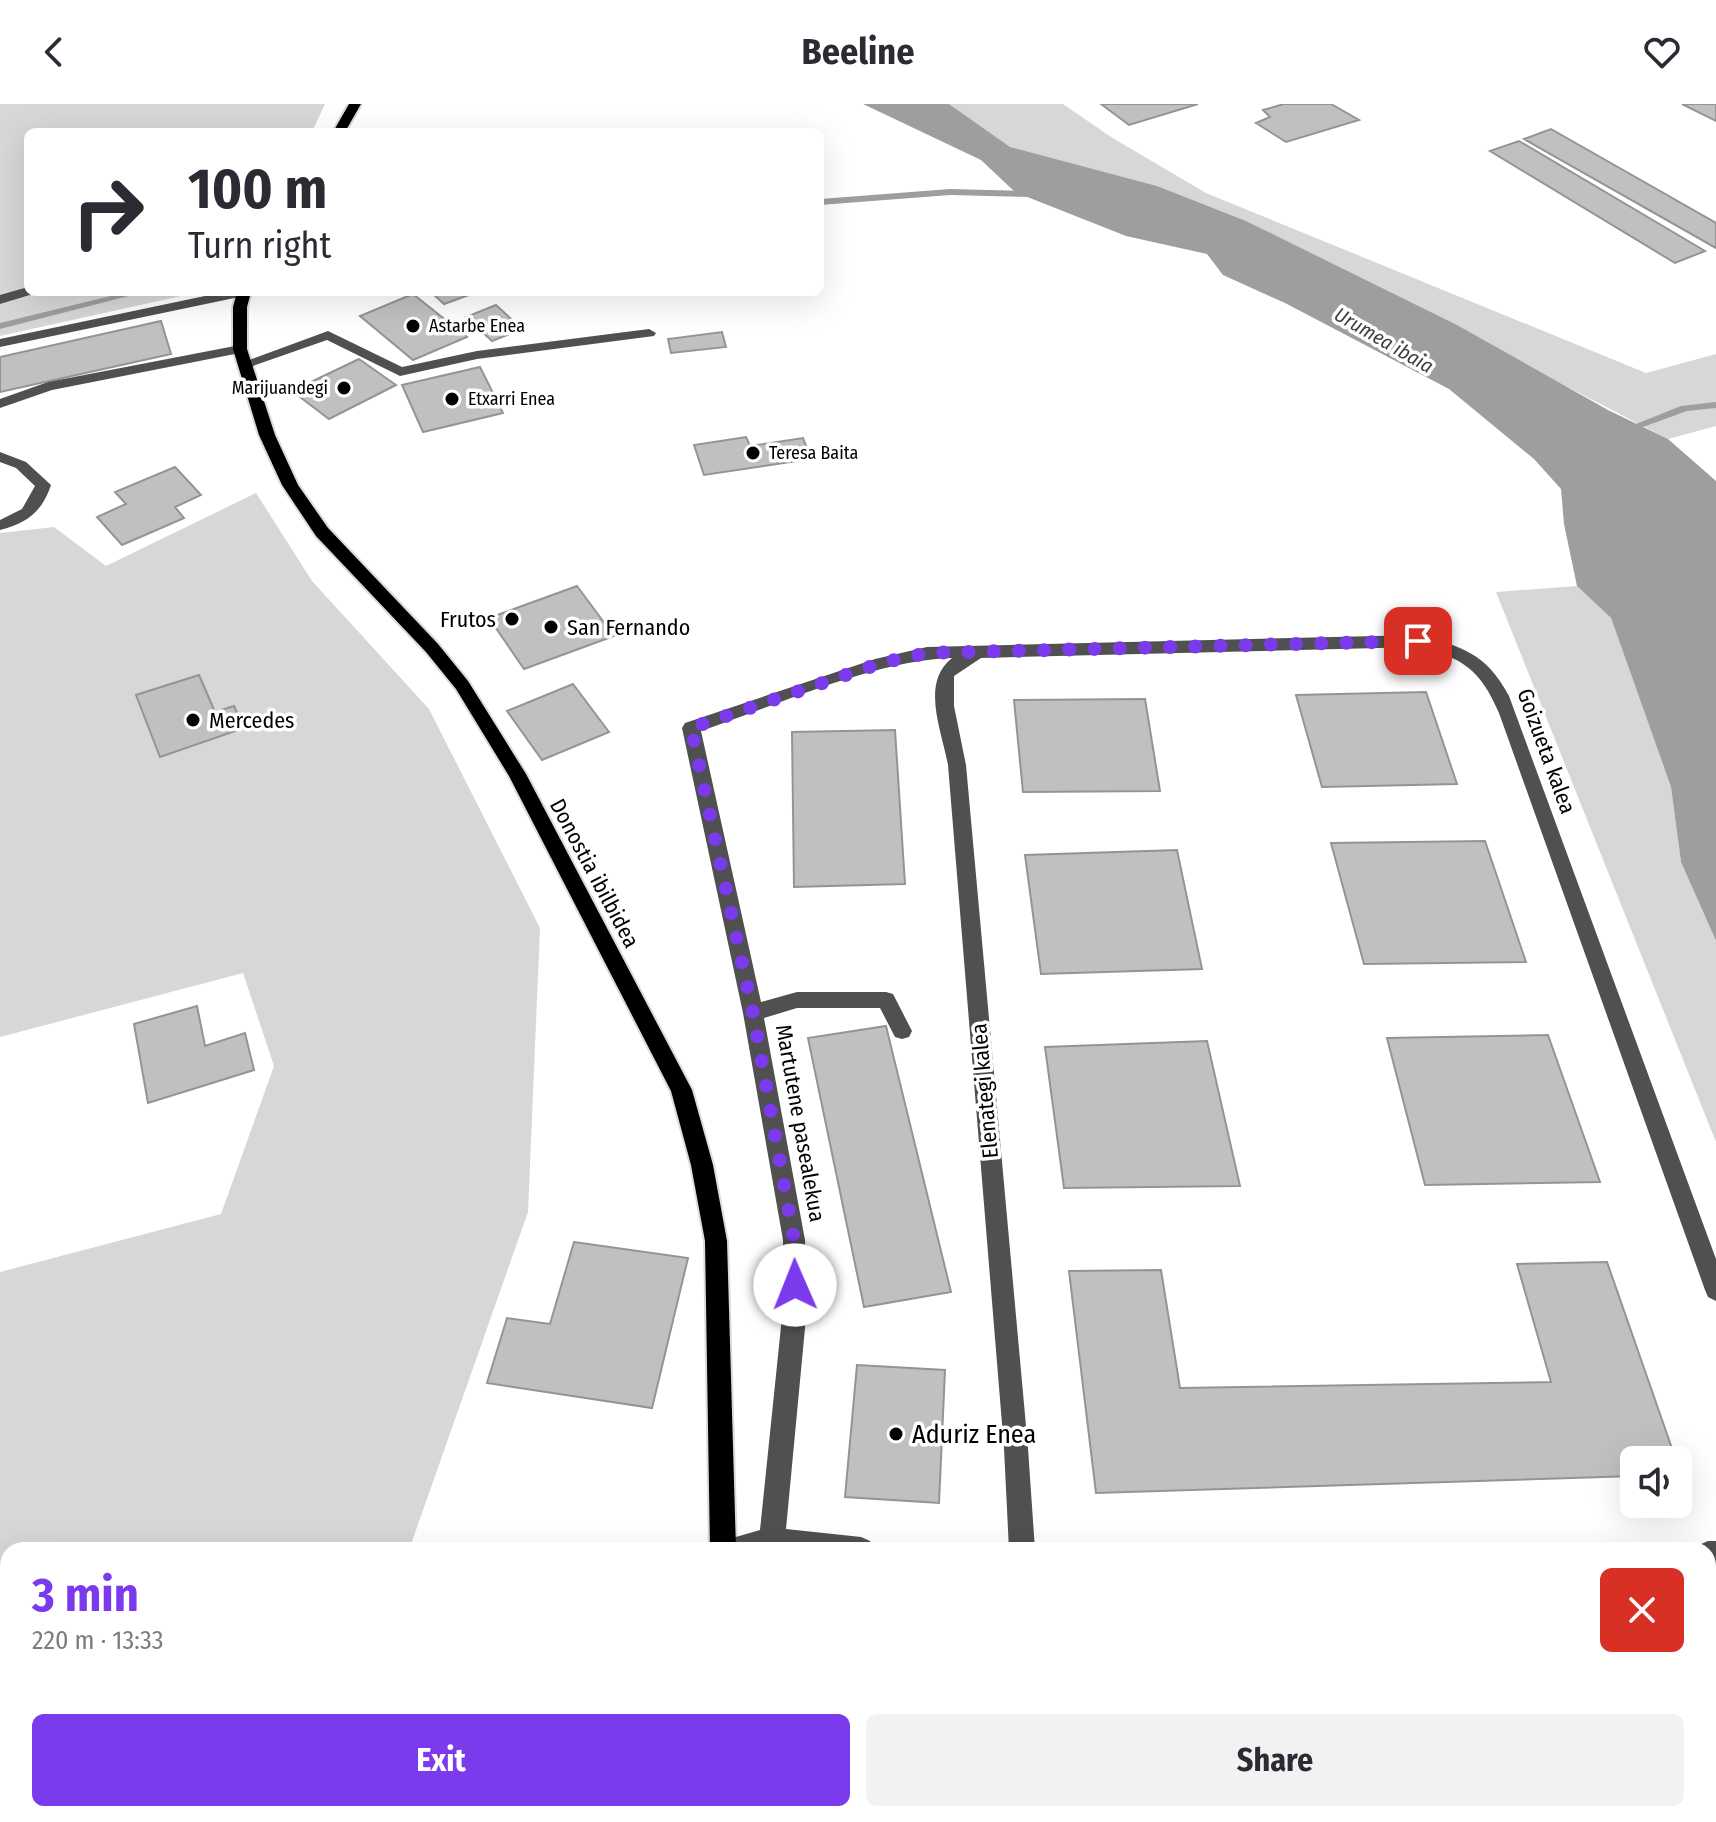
<!DOCTYPE html>
<html lang="en">
<head>
<meta charset="utf-8">
<style>
	:root { --surface:#fff; --page:#f2f2f3; --text:#2b2b33; --muted:#7c7c81; --accent:#7c3aed }
	body { margin:0; font-family:"Fira Sans Condensed",sans-serif; background:var(--page); color:var(--text); height:100vh; display:flex; flex-direction:column; font-size:30px; white-space:nowrap }
	* { box-sizing:border-box; margin:0 }
	p { font-size:26px; color:var(--muted) }
	.icon { flex:none; width:44px; height:44px; fill:none; stroke:currentColor; stroke-width:2; stroke-linecap:round; stroke-linejoin:round }
	.map { position:relative; flex:1; overflow:hidden }
	.details { position:absolute; left:0px; top:1438px; width:1716px; height:280px; display:flex; flex-direction:column; background:var(--surface); border-radius:24px 24px 0 0; box-shadow:0 8px 32px #0002 }
	.details>* { flex:none }
	.guide { position:absolute; left:24px; top:24px; width:800px; height:168px; border-radius:12px; box-shadow:0 8px 32px #0002; background:#fff; color:var(--text); overflow:hidden }
	.buttons { position:absolute; left:1620px; top:1342px; display:grid; gap:16px }
	.buttons a { display:grid; place-items:center; width:72px; height:72px; border-radius:12px; background:var(--surface); box-shadow:0 8px 32px #0002; font-size:40px }
	.pin { position:absolute; display:grid; place-items:center; width:68px; height:68px; color:#fff; margin:-34px; border-radius:16px; box-shadow:0 4px 12px #0006 }
	.me { position:absolute; width:88px; margin:-44px; rotate:359deg; stroke-linejoin:round; filter:drop-shadow(0 0 6px #0008) }
	.turn { display:flex; align-items:center; gap:28px; height:168px; padding:0 32px; font-size:36px }
	.turn .icon { width:104px; height:104px; stroke-width:2.5 }
	.turn b { display:block; font-size:56px; line-height:68px }
	.round { display:grid; place-items:center; flex:none; width:84px; height:84px; border-radius:12px; background:var(--page) }
	.head { display:flex; align-items:center; justify-content:space-between; height:136px; padding:0 32px }
	h1 { font-size:48px; font-weight:700; line-height:60px; color:var(--accent) }
	.cta { display:flex; gap:16px; margin-top:auto; padding:16px 32px }
	.cta a { flex:1; height:92px; border-radius:12px; background:var(--accent); color:#fff; font-size:32px; font-weight:700; line-height:92px; text-align:center }
	.cta a+a { background:var(--page); color:var(--text) }
	header { display:flex; justify-content:space-between; align-items:center; height:104px; padding:0 32px; background:var(--surface); font-size:36px; font-weight:700 }
	.map>svg:first-child { display:block }
	.green { fill:#d7d7d7 }
	.water { fill:#9e9e9e }
	.lines { fill:none; stroke-linecap:round; stroke-linejoin:round }
	.stream { fill:#9e9e9e; fill-rule:evenodd }
	.building { fill:#c0c0c0; stroke:#949494; stroke-width:2 }
	.major-casing { stroke:#dbdbdb; stroke-width:4 }
	.minor { fill:#505050; fill-rule:evenodd }
	.major { fill:#000; fill-rule:evenodd }
	.route { stroke:#7c3aed; stroke-width:14; stroke-dasharray:0 25.2 }
	.poi-dot { fill:#000; stroke:#fff; stroke-width:3 }
	.labels { text-anchor:middle; stroke-width:7; stroke-linejoin:round; paint-order:stroke }
	.far-poi-label { font-size:18px; fill:#000; stroke:#fff; text-anchor:start }
	.far-water-label { font-size:20px; font-style:italic; fill:#3f3f3f; stroke:#fff }
	.poi-label { font-size:22px; fill:#000; stroke:#fff; text-anchor:start }
	.street-label { font-size:22px; fill:#000; stroke:#fff }
	.near-poi-label { font-size:26px; fill:#000; stroke:#fff; text-anchor:start }
</style>
</head>
<body>
<header><svg class="icon" aria-label="back" viewBox="0 0 24 24"><path d="M15 5l-7 7 7 7"/></svg>Beeline<svg class="icon" aria-label="heart" viewBox="0 0 24 24"><path d="M12 20l-8-8c-3-5 5-10 8-4 3-6 11-1 8 4z"/></svg></header>
<div class="map">
<svg width="1716" height="1718" viewBox="0 0 1716 1718">
	<rect width="100%" height="100%" fill="#fff"/>
	<path class="green" d="M 0,0 L 325,0 L 312,28 L 28,28 L 28,188 L 199,188 L 0,232 Z
		M 949,0 L 1063,0 L 1111,33 L 1206,89 L 1646,269 L 1716,250 L 1716,322 L 1668,335 L 1246,117 L 1156,82 L 1009,43 Z
		M 256,389 L 312,477 L 429,605 L 540,824 L 528,1108 L 409,1446 L 8,1446 L 8,1710 L 315,1710 L 312,1718 L 0,1718 L 0,1168 L 221,1110 L 274,962 L 243,869 L 0,933 L 0,429 L 54,423 L 106,462 Z
		M 1577,482 L 1611,514 L 1671,683 L 1681,758 L 1716,837 L 1716,1038 L 1496,488 Z
		M 1708,1524 L 1716,1524 L 1716,1718 L 1531,1718 L 1529,1710 L 1708,1710 Z"/>
	<path class="water" d="M 863,0 L 949,0 L 1010,43 L 1157,82 L 1246,117 L 1457,221 L 1608,306 L 1668,335 L 1716,377 L 1716,837 L 1681,758 L 1671,683 L 1611,514 L 1577,482 L 1564,420 L 1561,385 L 1534,355 L 1449,285 L 1285,199 L 1223,171 L 1207,150 L 1126,132 L 1015,88 L 981,56 Z"/>
	<g class="lines">
		<path class="stream" d="M 950,85 L 1031,87 L 1036,90 L 1031,93 L 950,91 L 820,101 L 820,95 Z
			M 127,188 L 144,188 L 0,225 L 0,219 Z
			M 1716,298 L 1716,304 L 1687,307 L 1621,331 L 1616,328 L 1681,302 Z"/>
	</g>
	<path class="building" d="M 1101,0 L 1198,0 L 1129,21 Z
		M 1284,0 L 1331,0 L 1359,16 L 1286,38 L 1256,19 L 1270,13 L 1263,6 Z
		M 1682,0 L 1716,0 L 1716,17 Z
		M 1551,25 L 1716,119 L 1716,144 L 1524,35 Z
		M 1519,37 L 1705,147 L 1675,159 L 1490,47 Z
		M 431,188 L 477,188 L 444,200 Z
		M 413,190 L 467,233 L 413,256 L 360,212 Z
		M 496,201 L 522,225 L 492,237 L 466,213 Z
		M 161,217 L 171,250 L 0,288 L 0,253 Z
		M 722,228 L 726,243 L 671,249 L 668,235 Z
		M 359,255 L 396,281 L 329,315 L 292,287 Z
		M 480,263 L 503,309 L 423,328 L 402,281 Z
		M 746,333 L 750,342 L 803,334 L 811,355 L 704,371 L 694,341 Z
		M 175,363 L 201,391 L 175,403 L 184,414 L 122,441 L 97,413 L 126,400 L 115,388 Z
		M 577,482 L 614,532 L 524,565 L 489,514 Z
		M 199,571 L 215,608 L 234,602 L 244,624 L 160,653 L 136,591 Z
		M 573,580 L 609,628 L 542,656 L 507,607 Z
		M 1426,588 L 1457,680 L 1322,683 L 1296,591 Z
		M 1145,595 L 1160,687 L 1023,688 L 1014,596 Z
		M 895,626 L 905,780 L 794,783 L 792,628 Z
		M 1485,737 L 1526,858 L 1364,860 L 1331,739 Z
		M 1177,746 L 1202,865 L 1041,870 L 1025,751 Z
		M 197,902 L 205,942 L 245,929 L 254,966 L 148,999 L 134,920 Z
		M 886,922 L 951,1188 L 864,1203 L 808,934 Z
		M 1548,931 L 1600,1078 L 1425,1081 L 1387,934 Z
		M 1207,937 L 1240,1082 L 1064,1084 L 1045,943 Z
		M 574,1138 L 688,1154 L 652,1304 L 487,1279 L 507,1214 L 550,1220 Z
		M 1607,1158 L 1676,1356 L 1634,1356 L 1634,1372 L 1096,1389 L 1069,1167 L 1161,1166 L 1180,1284 L 1551,1278 L 1517,1160 Z
		M 857,1261 L 945,1266 L 939,1399 L 845,1393 Z
		M 846,1710 L 951,1710 L 952,1718 L 846,1718 Z
		M 1046,1710 L 1140,1710 L 1141,1718 L 1046,1718 Z
		M 1233,1710 L 1327,1710 L 1329,1718 L 1234,1718 Z
		M 1421,1710 L 1519,1710 L 1521,1718 L 1422,1718 Z"/>
	<g class="lines">
		<defs>
			<path id="major" d="M 349,0 L 361,0 L 345,28 L 333,28 Z
				M 237,188 L 251,188 L 247,203 L 247,245 L 275,331 L 298,381 L 328,424 L 438,540 L 468,577 L 526,670 L 692,986 L 713,1061 L 727,1137 L 736,1446 L 710,1446 L 705,1137 L 691,1061 L 671,987 L 509,672 L 456,585 L 426,548 L 316,432 L 282,381 L 259,331 L 233,245 L 233,203 Z
				M 703,1710 L 751,1710 L 751,1718 L 701,1718 Z"/>
		</defs>
		<use href="#major" class="major-casing"/>
		<path class="minor" d="M 28,183 L 28,188 L 33,190 L 0,200 L 0,191 Z
			M 224,188 L 251,188 L 244,192 L 0,243 L 0,235 Z
			M 649,225 L 656,229 L 654,232 L 477,255 L 400,272 L 327,236 L 250,263 L 240,263 L 238,260 L 328,227 L 402,263 L 477,247 Z
			M 240,241 L 247,245 L 245,248 L 52,286 L 0,304 L 0,295 L 48,278 Z
			M 0,348 L 26,358 L 51,381 C 42,408 27,419 0,426 L 0,416 L 22,405 L 35,382 L 16,364 L 0,358 Z
			M 1418,531 C 1463,543 1486,549 1509,592 L 1716,1155 L 1716,1197 L 1708,1193 L 1705,1186 L 1499,609 C 1480,565 1463,554 1418,543 L 981,554 L 954,572 L 954,602 L 966,661 L 1028,1344 L 1035,1446 L 1009,1446 L 1004,1344 L 948,661 C 942,627 920,579 952,554 C 875,556 775,602 701,627 L 761,898 L 797,888 L 886,888 L 893,890 L 912,927 L 909,933 L 902,935 L 895,933 L 880,904 L 797,904 L 764,914 L 805,1136 L 807,1203 L 786,1425 L 861,1433 L 870,1437 L 874,1446 L 718,1446 L 722,1437 L 760,1426 L 783,1203 L 783,1136 L 743,909 L 682,624 L 685,619 L 875,555 L 927,543 Z
			M 1708,1437 L 1716,1437 L 1716,1463 L 1708,1463 L 1708,1446 L 1697,1446 L 1699,1441 Z
			M 981,1710 L 1009,1710 L 1010,1718 L 982,1718 Z
			M 1165,1710 L 1193,1710 L 1194,1718 L 1166,1718 Z
			M 1359,1710 L 1387,1710 L 1389,1718 L 1361,1718 Z"/>
		<use href="#major" class="major"/>
	</g>
	<g class="lines">
		<path class="route" d="M 795,1181 L 794,1136 L 753,909 L 691,624 L 881,559 L 927,549 L 1418,537"/>
	</g>
	<g class="poi-dot">
		<circle cx="413" cy="222" r="8"/>
		<circle cx="344" cy="284" r="8"/>
		<circle cx="452" cy="295" r="8"/>
		<circle cx="753" cy="349" r="8"/>
		<circle cx="512" cy="515" r="8"/>
		<circle cx="551" cy="523" r="8"/>
		<circle cx="193" cy="616" r="8"/>
		<circle cx="896" cy="1330" r="8"/>
	</g>
	<g class="labels">
		<g class="far-poi-label">
			<text x="429" y="228">Astarbe Enea</text>
			<text x="328" y="290" text-anchor="end">Marijuandegi</text>
			<text x="468" y="301">Etxarri Enea</text>
			<text x="769" y="355">Teresa Baita</text>
		</g>
		<g class="far-water-label">
			<text transform="translate(1384 236) rotate(30)" y="7">Urumea ibaia</text>
		</g>
		<g class="poi-label">
			<text x="496" y="523" text-anchor="end">Frutos</text>
			<text x="567" y="531">San Fernando</text>
			<text x="209" y="624">Mercedes</text>
		</g>
		<g class="street-label">
			<text transform="translate(1547 647) rotate(70)" y="8">Goizueta kalea</text>
			<text transform="translate(595 769) rotate(62)" y="8">Donostia ibilbidea</text>
			<text transform="translate(984 987) rotate(-95)" y="8">Elenategi kalea</text>
			<text transform="translate(801 1019) rotate(80)" y="8">Martutene pasealekua</text>
		</g>
		<g class="near-poi-label">
			<text x="912" y="1339">Aduriz Enea</text>
		</g>
	</g>
</svg>
<div class="buttons">
<a><svg class="icon" aria-label="sound" viewBox="0 0 24 24"><path d="M4 9h4l5-4v14l-5-4H4zM17 9q2 3 0 6"/></svg></a>
</div>
<div class="pin" style="left:1418px;top:537px;background:#d93025"><svg class="icon" aria-label="arrive" viewBox="0 0 24 24"><path d="M6 21V4h12l-3 4 3 4H6"/></svg></div>
<svg class="me" style="left:795px;top:1181px" viewBox="-20 -20 40 40"><circle r="19" fill="#fff"/><path d="M0-13L10 11 0 6-10 11z" fill="#7c3aed"/></svg>
<div class="guide">
<div class="turn"><svg class="icon" aria-label="right" viewBox="0 0 24 24"><path d="M7 20v-9h11M14 6l5 5-5 5"/></svg><div><b>100 m</b>Turn right</div></div>
</div>
<section class="details">
<div class="head"><div><h1>3 min</h1><p>220 m · 13:33</p></div><a class="round" style="background:#d93025;color:#fff"><svg class="icon" aria-label="close" viewBox="0 0 24 24"><path d="M6 6l12 12M18 6L6 18"/></svg></a></div>
<div class="cta"><a>Exit</a><a>Share</a></div>
</section>
</div>
</body>
</html>
